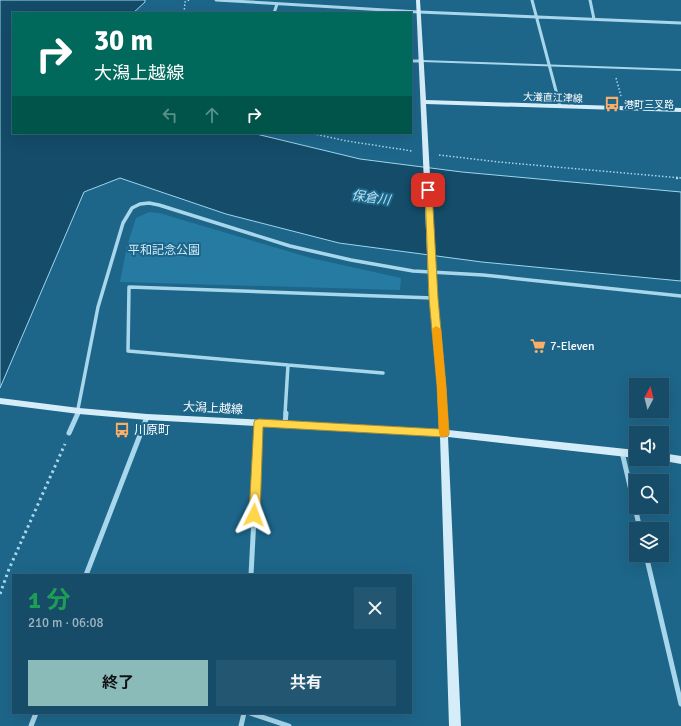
<!DOCTYPE html>
<html lang="ja">
<head>
<meta charset="utf-8">
<style>
	:root { --surface:#164c68; --page:#235671; --text:#f1f3f6; --muted:#9eb4c0; --line:#35637c; --accent:#8bbbb9 }
	body { margin:0; font-family:Signika,"Noto Sans JP",sans-serif; background:var(--page); color:var(--text); height:100vh; display:flex; flex-direction:column; font-size:15px; white-space:nowrap }
	* { box-sizing:border-box; margin:0 }
	p { font-size:13px; color:var(--muted) }
	.icon { flex:none; width:22px; height:22px; fill:none; stroke:currentColor; stroke-width:2; stroke-linecap:round; stroke-linejoin:round }
	.map { position:relative; flex:1; overflow:hidden }
	.drawer { position:absolute; left:12px; top:574px; width:400px; height:140px; display:flex; flex-direction:column; background:var(--surface); border-radius:0px; box-shadow:0 4px 16px #0002,0 0 0 1px var(--line) }
	.drawer>* { flex:none }
	.hud { position:absolute; left:12px; top:12px; width:400px; height:122px; border-radius:0px; box-shadow:0 4px 16px #0002,0 0 0 1px var(--line); background:#00695c; color:#fff; overflow:hidden }
	.needle { width:26px; rotate:7deg }
	.buttons { position:absolute; left:629px; top:378px; display:grid; gap:8px }
	.buttons a { display:grid; place-items:center; width:40px; height:40px; border-radius:0px; background:var(--surface); box-shadow:0 4px 16px #0002,0 0 0 1px var(--line); font-size:20px }
	.pin { position:absolute; display:grid; place-items:center; width:34px; height:34px; color:#fff; margin:-17px; border-radius:8px; box-shadow:0 2px 6px #0006 }
	.me { position:absolute; width:44px; margin:-22px; rotate:3deg; stroke-linejoin:round; filter:drop-shadow(0 0 3px #0008) }
	.turn { display:flex; align-items:center; gap:14px; height:84px; padding:0 16px; font-size:18px }
	.turn .icon { width:52px; height:52px; stroke-width:2.5 }
	.turn b { display:block; font-size:28px; line-height:34px }
	.lanes { display:flex; align-items:center; height:38px; padding:0 16px; background:#0003; justify-content:center; gap:20px; direction:ltr }
	.lanes .off { opacity:.35 }
	.round { display:grid; place-items:center; flex:none; width:42px; height:42px; border-radius:0px; background:var(--page) }
	.headline { display:flex; align-items:center; justify-content:space-between; height:68px; padding:0 16px }
	h1 { font-size:24px; font-weight:700; line-height:30px; color:#1e9e55 }
	.primary-button { display:flex; gap:8px; margin-top:auto; padding:8px 16px }
	.primary-button a { flex:1; height:46px; border-radius:0px; background:var(--accent); color:#111; font-size:16px; font-weight:700; line-height:46px; text-align:center }
	.primary-button a+a { background:var(--page); color:var(--text) }
	.map>svg:first-child { display:block }
	.green { fill:#267ba3 }
	.water { fill:#144c69; stroke:#9cd5ee }
	.lines { fill:none; stroke-linecap:round; stroke-linejoin:round }
	.path-far2 { stroke:#a8d7ec; stroke-width:1.5; stroke-dasharray:1.5 2; stroke-linecap:butt }
	.path-far1 { stroke:#a8d7ec; stroke-width:2.5; stroke-dasharray:2 3; stroke-linecap:butt }
	.path { stroke:#a8d7ec; stroke-width:3; stroke-dasharray:2.5 3.5; stroke-linecap:butt }
	.lane { stroke:#a8d7ec; stroke-width:2 }
	.street-far2 { stroke:#a8d7ec; stroke-width:3 }
	.street-far1 { stroke:#a8d7ec; stroke-width:3.5 }
	.street { stroke:#a8d7ec; stroke-width:5 }
	.secondary { fill:#d5edf9; fill-rule:evenodd }
	.route { fill:#ffd54a; stroke:#a68a30 }
	.slow { fill:#f59e0b }
	.labels { text-anchor:middle; stroke-width:4; stroke-linejoin:round; paint-order:stroke }
	.far-street-label { font-size:10px; fill:#fff; stroke:#1d668a }
	.far-poi-label { font-size:10px; fill:#fff; stroke:#1d668a; text-anchor:start }
	.park-label { font-size:12px; fill:#ceebf9; stroke:#1d668a }
	.poi-label { font-size:12px; fill:#fff; stroke:#1d668a; text-anchor:start }
	.street-label { font-size:12px; fill:#fff; stroke:#1d668a }
	.water-label { font-size:13px; font-style:italic; fill:#b4e0f3; stroke:#1d668a }
</style>
</head>
<body>
<div class="map">
<svg width="681" height="726" viewBox="0 0 681 726">
	<rect width="100%" height="100%" fill="#1d668a"/>
	<path class="green" d="M 149,212 L 159,213 L 311,258 L 401,278 L 400,290 L 120,282 L 127,246 L 136,218 Z"/>
	<path class="water" d="M 0,0 L 145,0 L 145,2 L 133,13 L 13,13 L 13,133 L 252,133 L 360,159 L 462,172 L 681,192 L 681,281 L 482,262 L 339,243 L 226,214 L 120,178 L 84,192 L 0,388 Z"/>
	<g class="lines">
		<path class="path-far2" d="M 184,13 L 185,2 L 189,0
			M 616,78 L 621,96
			M 310,133 L 347,141 L 412,151
			M 439,155 L 499,162 L 681,178"/>
		<path class="path-far1" d="M 676,178 L 681,178"/>
		<path class="path" d="M 0,594 L 9,569 L 65,444"/>
		<path class="lane" d="M 422,61 L 681,70"/>
		<path class="street-far2" d="M 216,0 L 419,12 L 681,23
			M 532,0 L 560,106
			M 590,0 L 594,19
			M 274,13 L 277,4
			M 411,61 L 422,61"/>
		<path class="street-far1" d="M 288,365 L 383,373
			M 77,414 L 98,307 L 123,223 L 132,208 L 140,204 L 149,203 L 159,205 L 290,246 L 351,260 L 413,271 L 483,275 L 681,296
			M 285,414 L 288,365 L 128,351 L 129,287 L 433,298"/>
		<path class="street" d="M 285,424 L 286,413
			M 69,433 L 78,413
			M 622,452 L 640,529
			M 646,555 L 681,704
			M 86,575 L 147,417
			M 251,575 L 259,422
			M 250,713 L 289,726
			M 31,726 L 36,713
			M 241,726 L 244,713"/>
		<path class="secondary" d="M 416,0 L 420,0 L 426,100 L 681,108 L 681,112 L 426,104 L 437,299 L 446,386 L 448,430 L 636,450 L 636,458 L 448,437 L 461,726 L 449,726 L 440,436 L 147,420 L 79,414 L 0,404 L 0,398 L 79,408 L 147,414 L 439,429 L 438,386 L 429,299 Z
			M 662,453 L 681,456 L 681,464 L 659,460 L 662,459 Z"/>
	</g>
	<path class="route" d="M 428,188 L 432,190 L 438,298 L 446,386 L 449,433 L 448,436 L 444,437 L 263,427 L 260,515 L 258,518 L 254,520 L 250,518 L 249,515 L 254,422 L 255,420 L 259,419 L 439,429 L 437,386 L 429,298 L 425,190 Z"/>
	<path class="slow" d="M 436,326 L 441,329 L 446,386 L 449,433 L 447,436 L 440,436 L 439,433 L 437,386 L 432,329 Z"/>
	<defs>
		<symbol id="bus-bare" viewBox="-9 -9 18 18"><path d="M-5-6H5V4H4V6H2V4H-2V6H-4V4H-5ZM-3.5-4V0h7V-4ZM-3.5 1.2v1.5H-2V1.2ZM2 1.2v1.5H3.5V1.2Z" fill="#fcae67" stroke="#1d668a" stroke-width="2.5" paint-order="stroke"/></symbol>
		<symbol id="supermarket-bare" viewBox="-9 -9 18 18"><path d="M-6-5.5h2.5l.6 2H6L4.5 2H-2.5L-4.4-4H-6ZM-1.5 3.2a1.3 1.3 0 1 0 .1 0ZM3 3.2a1.3 1.3 0 1 0 .1 0Z" fill="#fcae67" stroke="#1d668a" stroke-width="2.5" paint-order="stroke"/></symbol>
	</defs>
	<g fill-rule="evenodd">
		<use href="#bus-bare" x="601" y="93" width="22" height="22"/>
		<use href="#supermarket-bare" x="527" y="335" width="22" height="22"/>
		<use href="#bus-bare" x="111" y="419" width="22" height="22"/>
	</g>
	<g class="labels">
		<g class="far-street-label">
			<text transform="translate(553 97) rotate(2)" y="4">大瀁直江津線</text>
		</g>
		<g class="far-poi-label">
			<text x="624" y="108">港町三叉路</text>
		</g>
		<g class="park-label">
			<text x="164" y="254">平和記念公園</text>
		</g>
		<g class="poi-label">
			<text x="550" y="350">7-Eleven</text>
			<text x="134" y="434">川原町</text>
		</g>
		<g class="street-label">
			<text transform="translate(213 408) rotate(3)" y="4">大潟上越線</text>
		</g>
		<g class="water-label">
			<text transform="translate(371 197) rotate(8)" y="5">保倉川</text>
		</g>
	</g>
</svg>
<div class="buttons">
<a><svg class="needle" viewBox="-14 -14 28 28"><path d="M0-13l5 13h-10z" fill="#e53935"/><path d="M0 13l5-13h-10z" fill="#9eb4c0"/></svg></a>
<a><svg class="icon" aria-label="sound" viewBox="0 0 24 24"><path d="M4 9h4l5-4v14l-5-4H4zM17 9q2 3 0 6"/></svg></a>
<a><svg class="icon" aria-label="search" viewBox="0 0 24 24"><circle cx="10" cy="10" r="6"/><path d="M15 15l6 6"/></svg></a>
<a><svg class="icon" aria-label="layers" viewBox="0 0 24 24"><path d="M12 4l9 5-9 5-9-5zM3 14l9 5 9-5"/></svg></a>
</div>
<div class="pin" style="left:428px;top:190px;background:#d93025"><svg class="icon" aria-label="arrive" viewBox="0 0 24 24"><path d="M6 21V4h12l-3 4 3 4H6"/></svg></div>
<svg class="me" style="left:254px;top:515px" viewBox="-20 -20 40 40"><path d="M0-17L14 15 0 8-14 15z" fill="#ffd54a" stroke="#fff" stroke-width="4"/></svg>
<div class="hud">
<div class="turn"><svg class="icon" aria-label="right" viewBox="0 0 24 24"><path d="M7 20v-9h11M14 6l5 5-5 5"/></svg><div><b>30 m</b>大潟上越線</div></div>
<div class="lanes"><svg class="icon off" aria-label="left" viewBox="0 0 24 24"><path d="M17 20v-9H6M10 6l-5 5 5 5"/></svg><svg class="icon off" aria-label="ahead" viewBox="0 0 24 24"><path d="M12 20V5M6 11l6-6 6 6"/></svg><svg class="icon" aria-label="right" viewBox="0 0 24 24"><path d="M7 20v-9h11M14 6l5 5-5 5"/></svg></div>
</div>
<section class="drawer">
<div class="headline"><div><h1>1 分</h1><p>210 m · 06:08</p></div><a class="round"><svg class="icon" aria-label="close" viewBox="0 0 24 24"><path d="M6 6l12 12M18 6L6 18"/></svg></a></div>
<div class="primary-button"><a>終了</a><a>共有</a></div>
</section>
</div>
</body>
</html>
